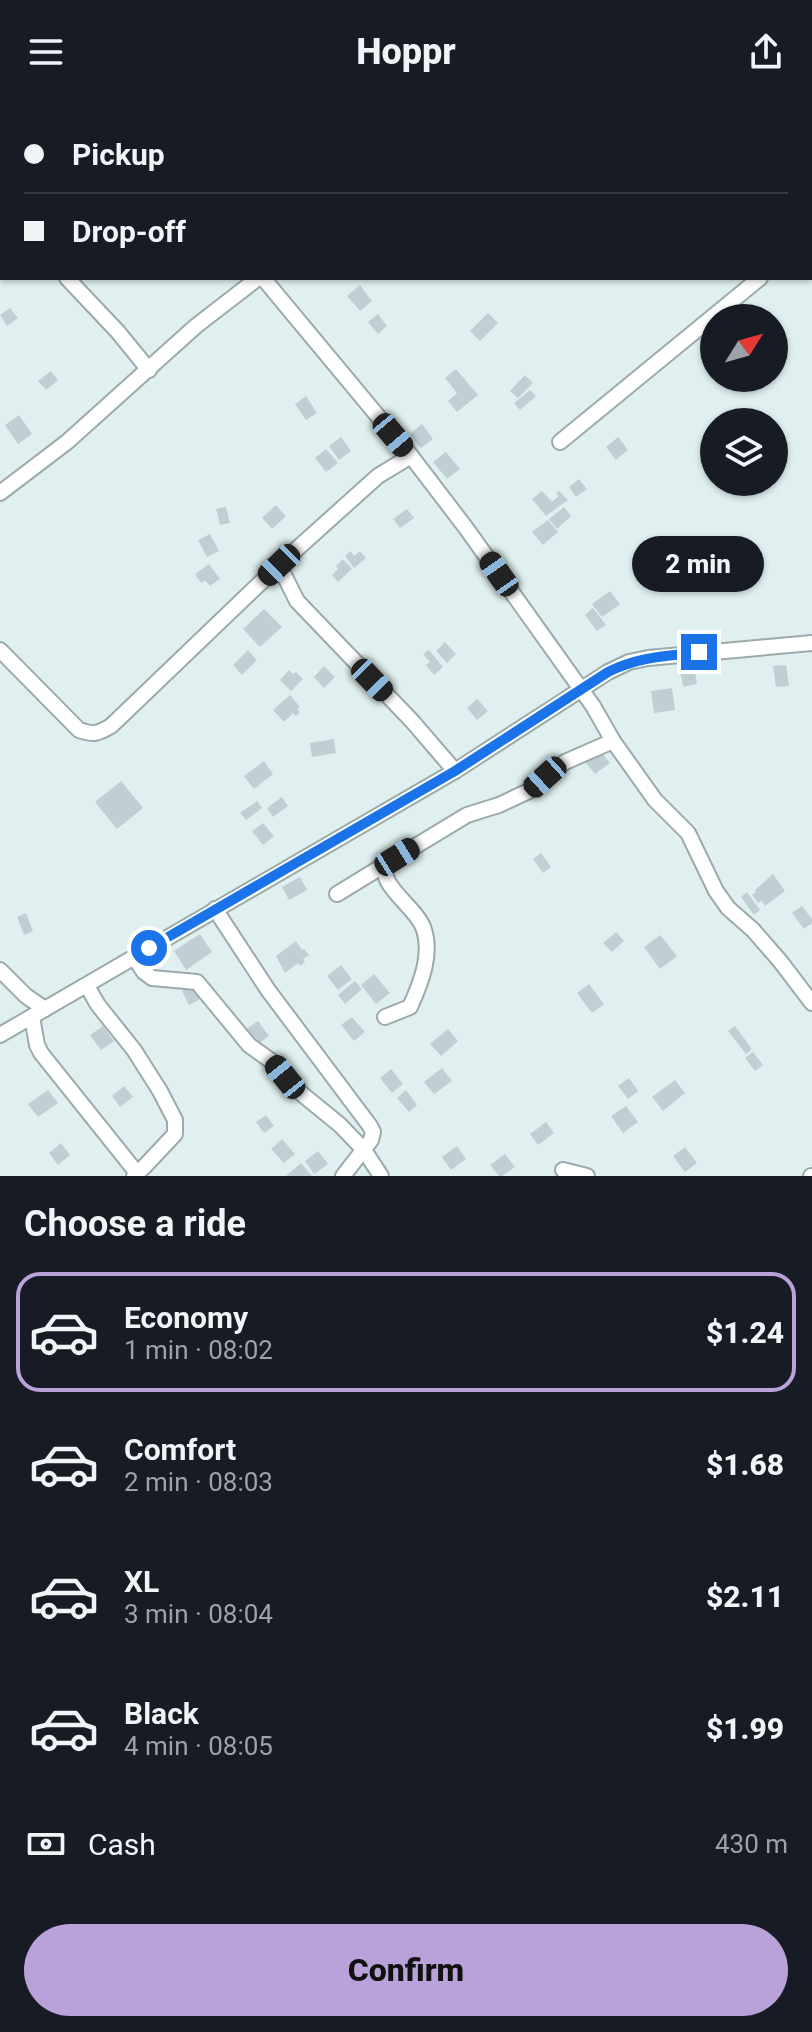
<!DOCTYPE html>
<html lang="en">
<head>
<meta charset="utf-8">
<style>
	:root { --surface:#171b24; --page:#20242c; --text:#f1f3f6; --muted:#9ea1a6; --line:#363941; --accent:#b8a2d9 }
	body { margin:0; font-family:Roboto,sans-serif; background:var(--page); color:var(--text); height:100vh; display:flex; flex-direction:column; font-size:30px; white-space:nowrap }
	* { box-sizing:border-box; margin:0 }
	p { font-size:26px; color:var(--muted) }
	.icon { flex:none; width:44px; height:44px; fill:none; stroke:currentColor; stroke-width:2; stroke-linecap:round; stroke-linejoin:round }
	.map { position:relative; height:1072px; overflow:hidden }
	.side { display:flex; flex-direction:column; background:var(--surface); flex:1 }
	.side>* { flex:none }
	.guide { position:absolute; left:0px; top:0px; width:812px; height:176px; box-shadow:0 2px 6px #0004; display:grid; align-content:center; height:176px; padding:0 24px; background:var(--surface) }
	.needle { width:52px; rotate:53deg }
	.tools { position:absolute; left:700px; top:200px; display:grid; gap:16px }
	.tools a { display:grid; place-items:center; width:88px; height:88px; border-radius:50%; background:var(--surface); box-shadow:0 2px 6px #0004; font-size:40px }
	.end { position:absolute; width:36px; height:36px; margin:-18px; border:10px solid #1a73e8; background:#fff; box-shadow:0 0 0 4px #fff }
	.from { border-radius:50% }
	.bubble { position:absolute; height:56px; border-radius:28px; background:var(--surface); box-shadow:0 2px 6px #0004; font-size:26px; font-weight:800; line-height:56px; text-align:center }
	.car { position:absolute; width:24px; height:48px; margin:-24px -12px; border-radius:10px; box-shadow:0 0 6px 2px #0007; background:linear-gradient(#222 24%,#8ab4d8 0 40%,#222 0 76%,#8ab4d8 0 86%,#222 0) }
	.guide b { display:flex; align-items:center; gap:28px; height:76px; font-size:30px }
	.guide b+b { border-top:2px solid var(--line) }
	.guide i { width:20px; height:20px; background:var(--text) }
	ul { padding:0; list-style:none }
	li { display:flex; align-items:center; gap:24px; height:120px; margin:0 16px 12px; padding:0 8px; border:4px solid transparent; border-radius:24px }
	li div { flex:1 }
	li b { display:block; font-size:30px }
	li em { font-style:normal; font-weight:800 }
	li.active { border-color:var(--accent) }
	li>.icon { width:72px; height:72px; stroke-width:1.5 }
	h2 { padding:0 24px; font-size:36px; line-height:96px }
	.pay { display:flex; align-items:center; gap:20px; height:88px; padding:0 24px; font-size:30px }
	.pay p { margin-inline-start:auto }
	.cta { display:flex; gap:16px; margin-top:auto; padding:16px 24px }
	.cta a { flex:1; height:92px; border-radius:48px; background:var(--accent); color:#111; font-size:32px; font-weight:800; line-height:92px; text-align:center }
	header { display:flex; justify-content:space-between; align-items:center; height:104px; padding:0 24px; background:var(--surface); font-size:36px; font-weight:800 }
	.map>svg:first-child { display:block }
	.building { fill:#c1cfd4 }
	.lines { fill:none; stroke-linecap:round; stroke-linejoin:round }
	.minor-casing { stroke:#9baaab; stroke-width:18 }
	.minor { stroke:#fff; stroke-width:14 }
	.route { stroke:#1a73e8; stroke-width:10 }
</style>
</head>
<body>
<header><svg class="icon" aria-label="menu" viewBox="0 0 24 24"><path d="M4 6h16M4 12h16M4 18h16"/></svg>Hoppr<svg class="icon" aria-label="share" viewBox="0 0 24 24"><path d="M12 15V3M7 8l5-5 5 5M5 13v7h14v-7"/></svg></header>
<div class="map">
<svg width="812" height="1072" viewBox="0 0 812 1072">
	<rect width="100%" height="100%" fill="#e0f0f0"/>
	<!-- building -->
	<g class="building">
		<path d="M360,181L372,197L360,207L347,192Z"/>
		<path d="M10,204L18,214L7,222L0,211Z"/>
		<path d="M488,209L498,219L480,237L470,227Z"/>
		<path d="M378,210L387,222L378,230L368,218Z"/>
		<path d="M456,265L478,291L457,308L448,297L457,289L445,274Z"/>
		<path d="M51,267L58,276L46,286L38,277Z"/>
		<path d="M525,271L533,279L518,294L510,287Z"/>
		<path d="M530,286L536,292L520,306L514,299Z"/>
		<path d="M306,292L317,309L306,316L295,300Z"/>
		<path d="M19,311L32,330L18,340L5,321Z"/>
		<path d="M422,320L433,335L421,344L410,330Z"/>
		<path d="M341,333L351,347L339,356L329,342Z"/>
		<path d="M618,333L628,346L616,356L606,343Z"/>
		<path d="M326,345L338,359L326,368L315,354Z"/>
		<path d="M446,348L460,365L447,375L433,358Z"/>
		<path d="M579,375L587,385L576,393L569,383Z"/>
		<path d="M542,387L552,398L559,392L556,389L559,387L568,396L546,412L532,395Z"/>
		<path d="M276,401L286,412L272,425L262,414Z"/>
		<path d="M226,403L230,419L220,421L216,405Z"/>
		<path d="M564,403L571,412L557,425L549,415Z"/>
		<path d="M407,405L414,414L400,424L393,415Z"/>
		<path d="M548,416L558,428L543,441L532,428Z"/>
		<path d="M210,430L219,447L207,453L198,436Z"/>
		<path d="M351,447L354,452L360,447L366,454L354,464L345,452Z"/>
		<path d="M343,455L352,465L338,478L332,471L338,465L336,462Z"/>
		<path d="M209,460L220,475L210,482L205,476L201,479L195,470Z"/>
		<path d="M610,487L620,500L602,513L592,500Z"/>
		<path d="M593,504L606,521L597,527L585,511Z"/>
		<path d="M264,505L282,523L260,543L243,525Z"/>
		<path d="M445,538L456,550L447,559L436,547Z"/>
		<path d="M248,546L257,556L242,571L233,561Z"/>
		<path d="M429,546L443,563L434,571L426,561L430,558L423,550Z"/>
		<path d="M786,561L789,582L776,583L773,562Z"/>
		<path d="M324,562L335,573L324,584L314,573Z"/>
		<path d="M694,562L697,580L683,583L680,565Z"/>
		<path d="M289,566L293,570L296,568L303,575L291,587L280,576Z"/>
		<path d="M672,584L675,606L654,609L651,587Z"/>
		<path d="M290,591L300,603L297,606L300,608L296,612L293,609L284,618L273,606Z"/>
		<path d="M477,595L488,607L477,616L467,604Z"/>
		<path d="M334,635L336,649L312,653L310,639Z"/>
		<path d="M600,647L610,659L595,670L585,658Z"/>
		<path d="M264,657L273,670L254,685L244,672Z"/>
		<path d="M121,677L143,704L117,725L95,698Z"/>
		<path d="M282,693L288,702L273,713L267,704Z"/>
		<path d="M257,697L262,704L246,716L240,709Z"/>
		<path d="M263,719L274,732L263,741L252,727Z"/>
		<path d="M541,749L551,763L543,769L533,755Z"/>
		<path d="M773,770L785,787L765,802L762,797L758,799L752,791L756,788L755,786Z"/>
		<path d="M300,773L307,786L289,796L282,783Z"/>
		<path d="M747,788L760,806L754,811L741,793Z"/>
		<path d="M802,802L812,815V819L804,825L792,809Z"/>
		<path d="M26,809L33,827L24,831L17,813Z"/>
		<path d="M616,828L624,837L612,848L603,839Z"/>
		<path d="M200,830L212,848L186,866L174,847Z"/>
		<path d="M660,831L677,852L660,865L644,843Z"/>
		<path d="M296,837L302,846L304,845L309,851L303,855L305,858L300,862L298,859L285,869L276,852Z"/>
		<path d="M341,861L352,875L338,886L327,872Z"/>
		<path d="M374,870L390,889L376,900L361,881Z"/>
		<path d="M355,877L362,885L345,900L338,891Z"/>
		<path d="M195,880L202,894L189,901L182,887Z"/>
		<path d="M589,880L604,900L592,909L577,889Z"/>
		<path d="M352,913L365,928L354,937L341,921Z"/>
		<path d="M258,917L269,932L254,943L242,928Z"/>
		<path d="M103,922L114,937L101,946L90,931Z"/>
		<path d="M735,922L752,945L746,950L728,927Z"/>
		<path d="M448,925L458,937L441,952L430,940Z"/>
		<path d="M753,948L763,961L755,967L745,954Z"/>
		<path d="M442,964L452,977L434,990L424,978Z"/>
		<path d="M391,965L403,980L392,989L380,974Z"/>
		<path d="M629,974L638,987L628,995L618,982Z"/>
		<path d="M675,976L685,989L663,1007L652,993Z"/>
		<path d="M124,982L133,993L120,1003L112,992Z"/>
		<path d="M48,986L58,999L38,1013L28,1000Z"/>
		<path d="M406,986L417,1001L409,1008L397,994Z"/>
		<path d="M626,1002L638,1018L623,1029L611,1012Z"/>
		<path d="M266,1011L274,1022L264,1029L256,1018Z"/>
		<path d="M546,1018L554,1029L538,1041L530,1030Z"/>
		<path d="M282,1035L295,1050L284,1059L271,1045Z"/>
		<path d="M61,1039L70,1051L58,1061L49,1049Z"/>
		<path d="M457,1042L466,1055L451,1066L442,1053Z"/>
		<path d="M685,1043L697,1059L685,1068L673,1052Z"/>
		<path d="M318,1047L328,1060L314,1070L305,1057Z"/>
		<path d="M505,1050L515,1063L502,1072H499L490,1061Z"/>
		<path d="M301,1059L312,1072H286Z"/>
	</g>
	<g class="lines">
		<!-- minor casing -->
		<g class="minor-casing">
			<g id="minor">
				<path d="M67,0L69,2"/>
				<path d="M254,0L255,2"/>
				<path d="M459,0L461,2"/>
				<path d="M702,0L704,2"/>
				<path d="M85,2L88,0"/>
				<path d="M239,2L241,0"/>
				<path d="M490,2L492,0"/>
				<path d="M0,104L2,106"/>
				<path d="M810,125L812,127"/>
				<path d="M67,174L118,228L149,266"/>
				<path d="M263,174L411,352L466,424L593,602L613,637L655,696L688,729L716,787L728,804L753,826L780,857L812,899"/>
				<path d="M560,338L760,174"/>
				<path d="M0,389L67,338L196,222L258,174"/>
				<path d="M279,461L297,497L412,617L455,667"/>
				<path d="M0,546L79,626C94,631 97,630 111,622L279,461L378,372L411,352"/>
				<path d="M337,790L386,760"/>
				<path d="M215,805L268,886L370,1022L373,1028L371,1036L343,1072"/>
				<path d="M134,853L144,868L152,874L197,878L249,941L274,959L302,990L340,1021L364,1046L381,1072"/>
				<path d="M0,866L26,892L45,905"/>
				<path d="M87,882L98,901L134,946L160,987L175,1016V1030L144,1063L134,1072"/>
				<path d="M32,913L37,941L41,949L137,1069"/>
				<path d="M385,913L410,903C421,879 433,849 423,823C415,802 378,782 386,760L467,711L499,701L529,687L565,658L613,637"/>
				<path d="M0,931L455,667L608,568L629,558L648,554L812,539"/>
				<path d="M563,1066L587,1072"/>
				<path d="M811,1072H812"/>
			</g>
		</g>
		<!-- minor -->
		<use href="#minor" class="minor"/>
	</g>
	<g class="lines">
		<!-- route -->
		<path class="route" d="M149,844L455,667L608,568C638,553 666,552 699,548"/>
	</g>
</svg>
<div class="tools">
<a><svg class="needle" viewBox="-14 -14 28 28"><path d="M0-13l5 13h-10z" fill="#e53935"/><path d="M0 13l5-13h-10z" fill="#9ea1a6"/></svg></a>
<a><svg class="icon" aria-label="layers" viewBox="0 0 24 24"><path d="M12 4l9 5-9 5-9-5zM3 14l9 5 9-5"/></svg></a>
</div>
<i class="end from" style="left:149px;top:844px"></i>
<i class="end" style="left:699px;top:548px"></i>
<div class="bubble" style="left:632px;top:432px;width:132px">2 min</div>
<i class="car" style="left:393px;top:331px;rotate:140deg"></i>
<i class="car" style="left:279px;top:461px;rotate:226deg"></i>
<i class="car" style="left:499px;top:470px;rotate:325deg"></i>
<i class="car" style="left:372px;top:576px;rotate:136deg"></i>
<i class="car" style="left:545px;top:673px;rotate:228deg"></i>
<i class="car" style="left:397px;top:753px;rotate:58deg"></i>
<i class="car" style="left:285px;top:973px;rotate:321deg"></i>
<div class="guide">
<b><i class="from"></i>Pickup</b>
<b><i></i>Drop-off</b>
</div>
</div>
<section class="side">
<h2>Choose a ride</h2>
<ul>
<li class="active"><svg class="icon" aria-label="car" viewBox="0 0 24 24"><path d="M5 17H2v-5l4-1 3-4h7l3 4 3 1v5h-3M9 17h6M6 11h13"/><circle cx="7" cy="17" r="2"/><circle cx="17" cy="17" r="2"/></svg><div><b>Economy</b><p>1 min · 08:02</p></div><em>$1.24</em></li>
<li><svg class="icon" aria-label="car" viewBox="0 0 24 24"><path d="M5 17H2v-5l4-1 3-4h7l3 4 3 1v5h-3M9 17h6M6 11h13"/><circle cx="7" cy="17" r="2"/><circle cx="17" cy="17" r="2"/></svg><div><b>Comfort</b><p>2 min · 08:03</p></div><em>$1.68</em></li>
<li><svg class="icon" aria-label="car" viewBox="0 0 24 24"><path d="M5 17H2v-5l4-1 3-4h7l3 4 3 1v5h-3M9 17h6M6 11h13"/><circle cx="7" cy="17" r="2"/><circle cx="17" cy="17" r="2"/></svg><div><b>XL</b><p>3 min · 08:04</p></div><em>$2.11</em></li>
<li><svg class="icon" aria-label="car" viewBox="0 0 24 24"><path d="M5 17H2v-5l4-1 3-4h7l3 4 3 1v5h-3M9 17h6M6 11h13"/><circle cx="7" cy="17" r="2"/><circle cx="17" cy="17" r="2"/></svg><div><b>Black</b><p>4 min · 08:05</p></div><em>$1.99</em></li>
</ul>
<div class="pay"><svg class="icon" aria-label="cash" viewBox="0 0 24 24"><path d="M3 7h18v10H3z"/><circle cx="12" cy="12" r="2"/></svg>Cash<p>430 m</p></div>
<div class="cta"><a>Confirm</a></div>
</section>
</body>
</html>
